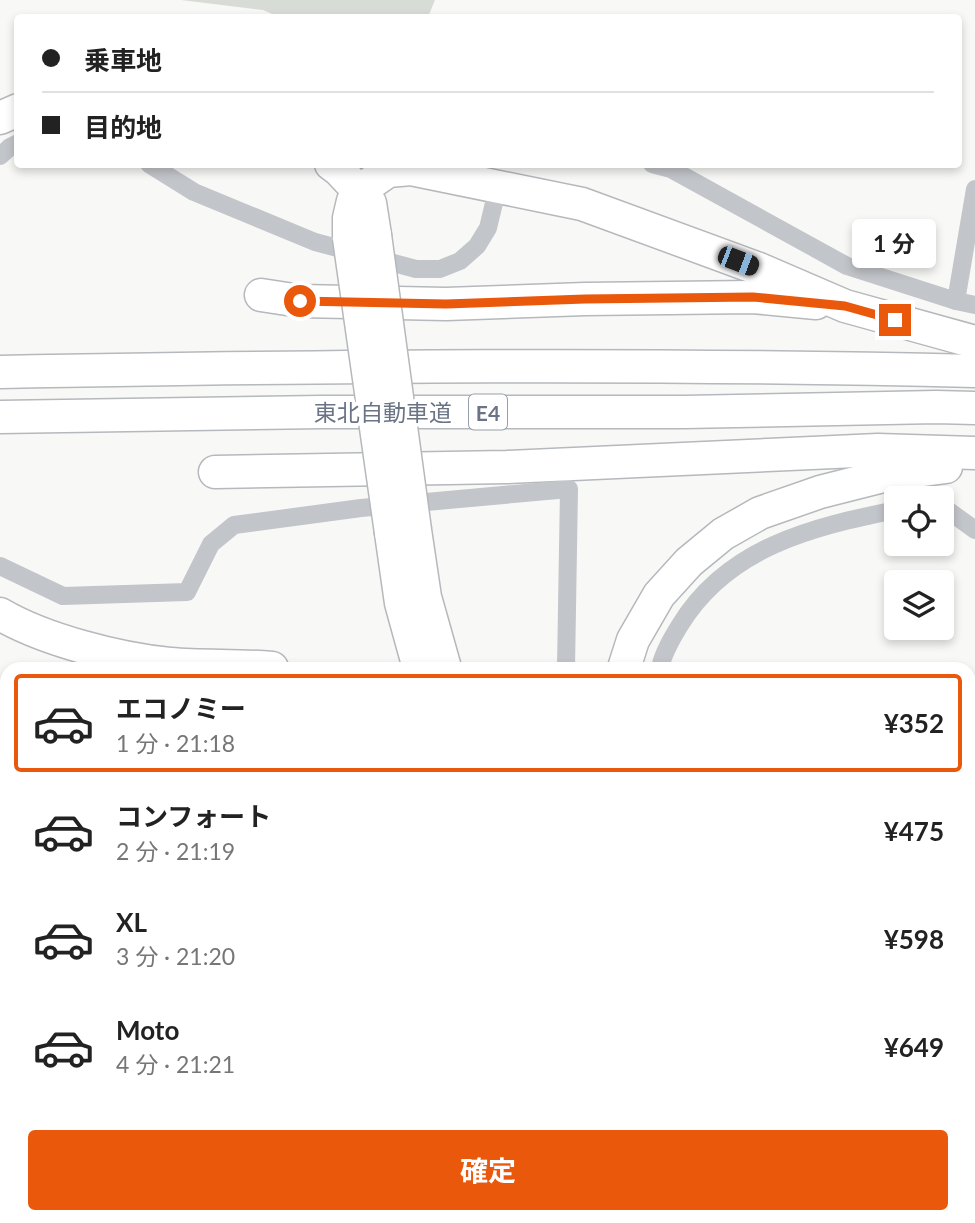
<!DOCTYPE html>
<html lang="ja">
<head>
<meta charset="utf-8">
<style>
	:root { --surface:#fff; --page:#f2f2f2; --text:#222; --muted:#767676; --line:#e0e0e0; --accent:#ea580c }
	body { margin:0; font-family:Lato,"Noto Sans JP",sans-serif; background:var(--page); color:var(--text); height:100vh; display:flex; flex-direction:column; font-size:26px; white-space:nowrap }
	* { box-sizing:border-box; margin:0 }
	p { font-size:23px; color:var(--muted) }
	.icon { flex:none; width:38px; height:38px; fill:none; stroke:currentColor; stroke-width:2; stroke-linecap:round; stroke-linejoin:round }
	.map { position:relative; flex:1; overflow:hidden }
	.sheet { position:absolute; left:0px; top:662px; width:976px; height:562px; display:flex; flex-direction:column; background:var(--surface); border-radius:21px 21px 0 0; box-shadow:0 4px 10px #0003 }
	.sheet>* { flex:none }
	.guide { position:absolute; left:14px; top:14px; width:948px; height:154px; border-radius:7px; box-shadow:0 4px 10px #0003; display:grid; align-content:center; height:154px; padding:0 28px; background:var(--surface) }
	.fabs { position:absolute; left:884px; top:486px; display:grid; gap:14px }
	.fabs a { display:grid; place-items:center; width:70px; height:70px; border-radius:7px; background:var(--surface); box-shadow:0 4px 10px #0003; font-size:35px }
	.end { position:absolute; width:32px; height:32px; margin:-16px; border:9px solid #ea580c; background:#fff; box-shadow:0 0 0 4px #fff }
	.from { border-radius:50% }
	.bubble { position:absolute; height:49px; border-radius:7px; background:var(--surface); box-shadow:0 4px 10px #0003; font-size:23px; font-weight:700; line-height:49px; text-align:center }
	.car { position:absolute; width:21px; height:42px; margin:-21px -10px; border-radius:9px; box-shadow:0 0 5px 2px #0007; background:linear-gradient(#222 24%,#8ab4d8 0 40%,#222 0 76%,#8ab4d8 0 86%,#222 0) }
	.guide b { display:flex; align-items:center; gap:24px; height:66px; font-size:26px }
	.guide b+b { border-top:2px solid var(--line) }
	.guide i { width:18px; height:18px; background:var(--text) }
	ul { padding:12px 0 0; list-style:none }
	li { display:flex; align-items:center; gap:21px; height:98px; margin:0 14px 10px; padding:0 14px; border:4px solid transparent; border-radius:7px }
	li div { flex:1 }
	li b { display:block; font-size:26px }
	li em { font-style:normal; font-weight:700 }
	li.active { border-color:var(--accent) }
	li>.icon { width:63px; height:63px; stroke-width:1.5 }
	.cta { display:flex; gap:14px; margin-top:auto; padding:14px 28px }
	.cta a { flex:1; height:80px; border-radius:7px; background:var(--accent); color:#fff; font-size:28px; font-weight:700; line-height:80px; text-align:center }
	.map>svg:first-child { display:block }
	.green { fill:#d7ddd6 }
	.lines { fill:none; stroke-linecap:round; stroke-linejoin:round }
	.highway-casing { stroke:#b5b8bc; stroke-width:35 }
	.street { stroke:#c2c5c9; stroke-width:18 }
	.highway { stroke:#fff; stroke-width:32 }
	.highway-bridge-casing { stroke:#b5b8bc; stroke-width:35; stroke-linecap:butt }
	.highway-bridge { stroke:#fff; stroke-width:32 }
	.route { stroke:#ea580c; stroke-width:9 }
	.labels { text-anchor:middle; dominant-baseline:central; stroke-width:7; stroke-linejoin:round; paint-order:stroke }
	.shield { fill:#fff; stroke:#979eaa; stroke-width:2 }
	.shield-label { font-size:21px; font-weight:bold; fill:#6a7485 }
	.street-label { font-size:23px; fill:#6a7485; stroke:#fff }
</style>
</head>
<body>
<div class="map">
<svg width="975" height="1223" viewBox="0 0 975 1223">
	<rect width="100%" height="100%" fill="#f8f8f6"/>
	<!-- green -->
	<g class="green">
		<path d="M181,0H435L428,17L281,18L263,10Z"/>
		<path d="M0,707L7,710V1125L0,1105Z"/>
		<path d="M42,1216H294V1223H124L120,1221Z"/>
	</g>
	<g class="lines">
		<!-- highway casing -->
		<g class="highway-casing">
			<g id="highway">
				<path d="M0,118L18,110"/>
				<path d="M331,164L339,170L370,203L375,235"/>
				<path d="M349,238V218L353,201L359,191L388,171L411,169L582,204L759,269L845,306L975,342"/>
				<path d="M261,295L300,301L446,304L585,299L753,297L816,303"/>
				<path d="M0,372C325,366 650,363 975,371"/>
				<path d="M0,417L322,412H684L936,407L975,408"/>
				<path d="M215,472L507,467L878,450L975,453"/>
				<path d="M415,530L425,597L445,668"/>
				<path d="M391,533L401,603L419,668"/>
				<path d="M0,614C44,640 119,659 170,664C204,667 238,665 272,668"/>
				<path d="M624,668L633,640L659,595L689,562L723,534L760,513L820,492L887,475L946,467"/>
				<path d="M483,1223L484,1216"/>
				<path d="M537,1223L538,1216"/>
			</g>
		</g>
		<!-- street -->
		<g class="street">
			<path d="M0,156L10,147L18,143"/>
			<path d="M149,164L194,192L315,242L416,269H440L460,261L477,246L488,228L494,203"/>
			<path d="M652,164L671,169L847,266L956,301L975,305"/>
			<path d="M956,301L975,189"/>
			<path d="M942,506L975,530"/>
			<path d="M0,566L63,596L187,592L211,544L234,525L361,508L569,489L566,668"/>
			<path d="M660,668C663,653 672,638 680,625C728,547 812,527 896,510"/>
			<path d="M695,1216L712,1223"/>
			<path d="M443,1223L444,1216"/>
		</g>
		<!-- highway -->
		<use href="#highway" class="highway"/>
		<!-- highway-bridge casing -->
		<g class="highway-bridge-casing">
			<g id="highway-bridge">
				<path d="M375,235L415,530"/>
				<path d="M349,238L391,533"/>
			</g>
		</g>
		<!-- highway-bridge -->
		<use href="#highway-bridge" class="highway-bridge"/>
	</g>
	<g class="lines">
		<!-- route -->
		<path class="route" d="M300,301L446,304L585,299L753,297L845,306L895,320"/>
	</g>
	<g class="labels">
		<!-- shield labels -->
		<rect class="shield" x="469" y="394.5" width="38" height="35" rx="5"/>
		<g class="shield-label">
			<text x="488" y="412">E4</text>
		</g>
		<!-- street labels -->
		<g class="street-label">
			<text x="383" y="412">東北自動車道</text>
		</g>
	</g>
</svg>
<div class="fabs">
<a><svg class="icon" aria-label="locate" viewBox="0 0 24 24"><circle cx="12" cy="12" r="6"/><path d="M12 2v4M12 18v4M2 12h4M18 12h4"/></svg></a>
<a><svg class="icon" aria-label="layers" viewBox="0 0 24 24"><path d="M12 4l9 5-9 5-9-5zM3 14l9 5 9-5"/></svg></a>
</div>
<i class="end from" style="left:300px;top:301px"></i>
<i class="end" style="left:895px;top:320px"></i>
<div class="bubble" style="left:852px;top:219px;width:84px">1 分</div>
<i class="car" style="left:738px;top:261px;rotate:111deg"></i>
<div class="guide">
<b><i class="from"></i>乗車地</b>
<b><i></i>目的地</b>
</div>
<section class="sheet">
<ul>
<li class="active"><svg class="icon" aria-label="car" viewBox="0 0 24 24"><path d="M5 17H2v-5l4-1 3-4h7l3 4 3 1v5h-3M9 17h6M6 11h13"/><circle cx="7" cy="17" r="2"/><circle cx="17" cy="17" r="2"/></svg><div><b>エコノミー</b><p>1 分 · 21:18</p></div><em>¥352</em></li>
<li><svg class="icon" aria-label="car" viewBox="0 0 24 24"><path d="M5 17H2v-5l4-1 3-4h7l3 4 3 1v5h-3M9 17h6M6 11h13"/><circle cx="7" cy="17" r="2"/><circle cx="17" cy="17" r="2"/></svg><div><b>コンフォート</b><p>2 分 · 21:19</p></div><em>¥475</em></li>
<li><svg class="icon" aria-label="car" viewBox="0 0 24 24"><path d="M5 17H2v-5l4-1 3-4h7l3 4 3 1v5h-3M9 17h6M6 11h13"/><circle cx="7" cy="17" r="2"/><circle cx="17" cy="17" r="2"/></svg><div><b>XL</b><p>3 分 · 21:20</p></div><em>¥598</em></li>
<li><svg class="icon" aria-label="car" viewBox="0 0 24 24"><path d="M5 17H2v-5l4-1 3-4h7l3 4 3 1v5h-3M9 17h6M6 11h13"/><circle cx="7" cy="17" r="2"/><circle cx="17" cy="17" r="2"/></svg><div><b>Moto</b><p>4 分 · 21:21</p></div><em>¥649</em></li>
</ul>
<div class="cta"><a>確定</a></div>
</section>
</div>
</body>
</html>
